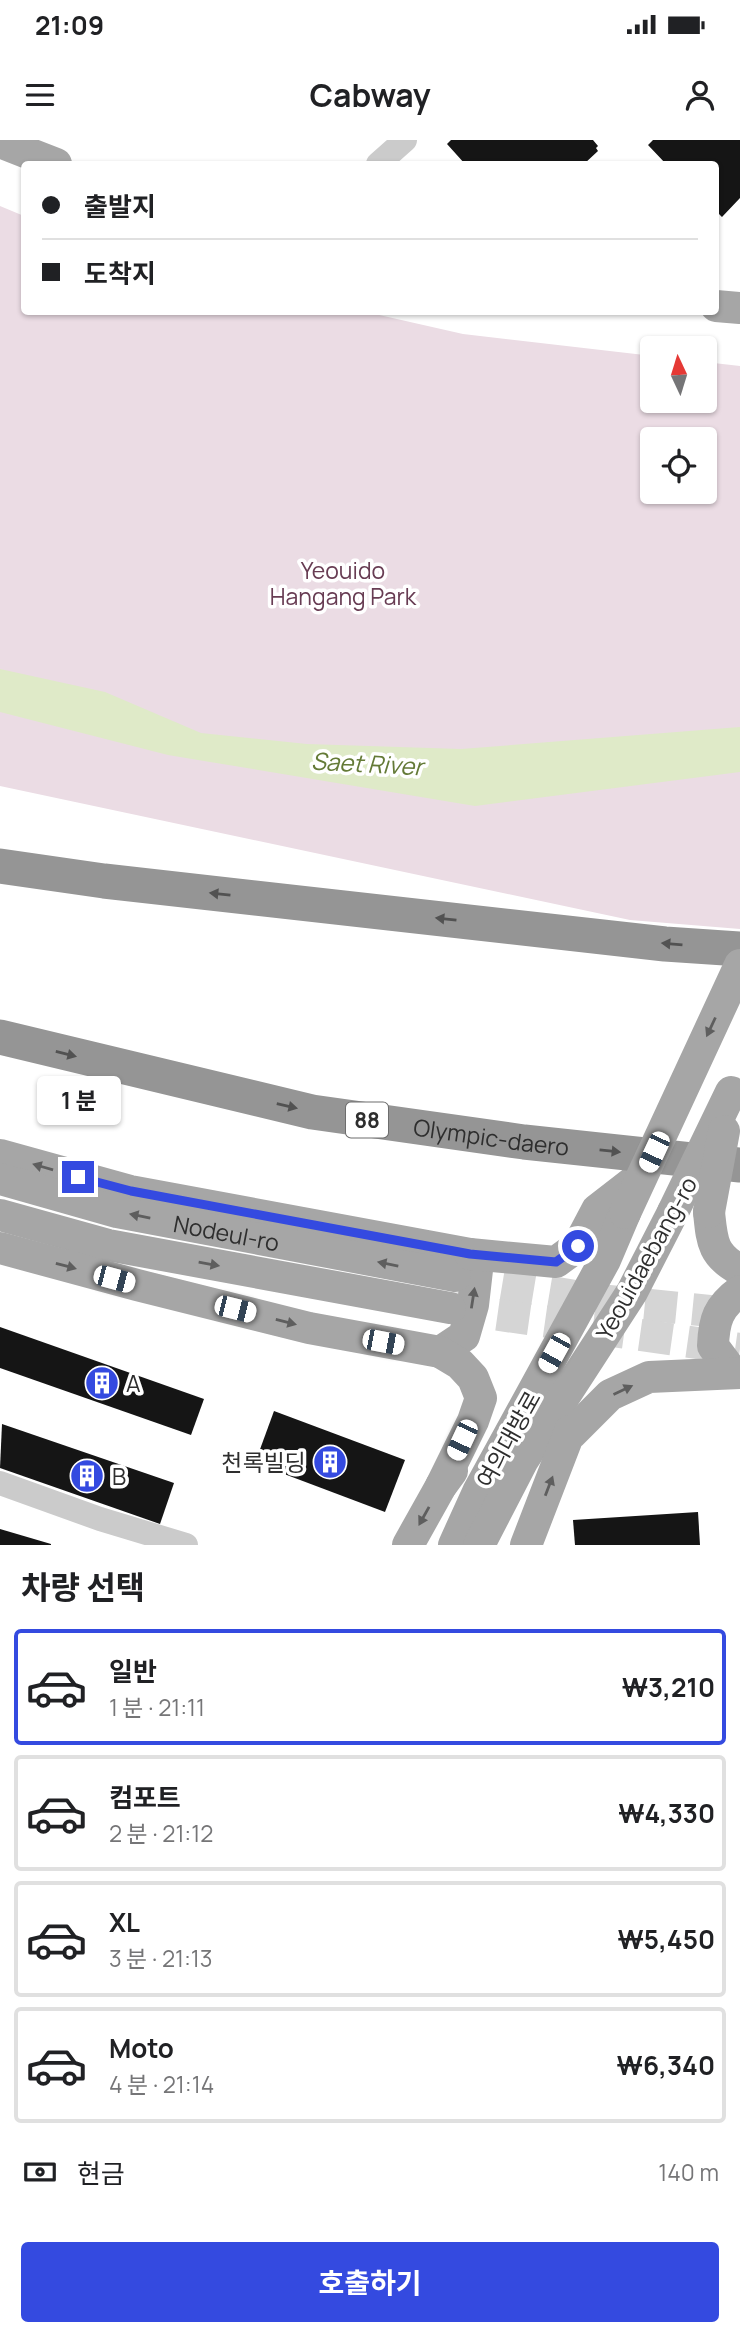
<!DOCTYPE html>
<html lang="ko">
<head>
<meta charset="utf-8">
<style>
	:root { --surface:#fff; --page:#f6f6f6; --text:#202124; --muted:#757577; --line:#e0e0e0; --accent:#344ae0 }
	body { margin:0; font-family:Manrope,"Noto Sans KR",sans-serif; background:var(--page); color:var(--text); height:100vh; display:flex; flex-direction:column; font-size:26px; white-space:nowrap }
	* { box-sizing:border-box; margin:0 }
	p { font-size:23px; color:var(--muted) }
	.icon { flex:none; width:38px; height:38px; fill:none; stroke:currentColor; stroke-width:2; stroke-linecap:round; stroke-linejoin:round }
	.map { position:relative; height:1405px; overflow:hidden }
	.details { display:flex; flex-direction:column; background:var(--surface); flex:1 }
	.details>* { flex:none }
	.top-card { position:absolute; left:21px; top:21px; width:698px; height:154px; border-radius:7px; box-shadow:0 2px 5px #0004; display:grid; align-content:center; height:154px; padding:0 21px; background:var(--surface) }
	.needle { width:46px; rotate:356deg }
	.controls { position:absolute; left:640px; top:196px; display:grid; gap:14px }
	.controls a { display:grid; place-items:center; width:77px; height:77px; border-radius:7px; background:var(--surface); box-shadow:0 2px 5px #0004; font-size:35px }
	.end { position:absolute; width:32px; height:32px; margin:-16px; border:9px solid #344ae0; background:#fff; box-shadow:0 0 0 4px #fff }
	.from { border-radius:50% }
	.bubble { position:absolute; height:49px; border-radius:7px; background:var(--surface); box-shadow:0 2px 5px #0004; font-size:23px; font-weight:700; line-height:49px; text-align:center }
	.car { position:absolute; width:21px; height:42px; margin:-21px -10px; border-radius:9px; box-shadow:0 0 5px 2px #0007; background:linear-gradient(#fff 24%,#345 0 40%,#fff 0 76%,#345 0 86%,#fff 0) }
	.top-card b { display:flex; align-items:center; gap:24px; height:66px; font-size:26px }
	.top-card b+b { border-top:2px solid var(--line) }
	.top-card i { width:18px; height:18px; background:var(--text) }
	ul { padding:0; list-style:none }
	li { display:flex; align-items:center; gap:21px; height:116px; margin:0 14px 10px; padding:0 7px; border:4px solid var(--line); border-radius:7px }
	li div { flex:1 }
	li b { display:block; font-size:26px }
	li em { font-style:normal; font-weight:700 }
	li.selected { border-color:var(--accent) }
	li>.icon { width:63px; height:63px; stroke-width:1.5 }
	h2 { padding:0 21px; font-size:32px; line-height:84px }
	.pay { display:flex; align-items:center; gap:18px; height:77px; padding:0 21px; font-size:26px }
	.pay p { margin-inline-start:auto }
	.button { display:flex; gap:14px; margin-top:auto; padding:14px 21px }
	.button a { flex:1; height:80px; border-radius:7px; background:var(--accent); color:#fff; font-size:28px; font-weight:700; line-height:80px; text-align:center }
	.status { display:flex; justify-content:space-between; align-items:center; height:49px; padding:0 35px; background:var(--surface); direction:ltr }
	.status svg { height:19px; fill:currentColor }
	header { display:flex; justify-content:space-between; align-items:center; height:91px; padding:0 21px; background:var(--surface); font-size:32px; font-weight:700 }
	.map>svg:first-child { display:block }
	.green { fill:#ebdce4; fill-rule:evenodd }
	.water { fill:#dfeac8 }
	.building { fill:#151515 }
	.lines { fill:none; stroke-linecap:round; stroke-linejoin:round }
	.major-tunnel { stroke:#d5d5d5; stroke-width:32; stroke-dasharray:32 16; stroke-linecap:butt }
	.minor { stroke:#cbcbcb; stroke-width:24 }
	.major { stroke:#a6a6a6; stroke-width:32 }
	.highway { stroke:#959595; stroke-width:35 }
	.major-bridge { stroke:#a6a6a6; stroke-width:32 }
	.oneway { fill:#525252 }
	.oneway2 { fill:#5e5e5e }
	.route { stroke:#344ae0; stroke-width:9 }
	.labels { text-anchor:middle; dominant-baseline:central; stroke-width:7; stroke-linejoin:round; paint-order:stroke }
	.shield { fill:#fff; stroke:#6d6d6d; stroke-width:2 }
	.shield-label { font-size:21px; font-weight:bold; fill:#2e2e2e }
	.park-label { font-size:23px; fill:#683c53; stroke:#fff }
	.street-label { font-size:23px; fill:#2e2e2e; stroke:#fff }
	.poi-label { font-size:23px; fill:#2e2e2e; stroke:#fff; text-anchor:start }
	.water-label { font-size:24px; font-style:italic; fill:#647a37; stroke:#fff }
</style>
</head>
<body>
<div class="status"><b>21:09</b><svg viewBox="0 0 49 12"><path d="M0 12V9h3v3zM5 12V6h3v6zM10 12V3h3v9zM15 12V0h3v12zM26 1h20v11H26zM47 4h2v5h-2z"/></svg></div>
<header><svg class="icon" aria-label="menu" viewBox="0 0 24 24"><path d="M4 6h16M4 12h16M4 18h16"/></svg>Cabway<svg class="icon" aria-label="person" viewBox="0 0 24 24"><circle cx="12" cy="8" r="4"/><path d="M4 21q1-7 8-7t8 7"/></svg></header>
<div class="map">
<svg width="740" height="1405" viewBox="0 0 740 1405">
	<rect width="100%" height="100%" fill="#fff"/>
	<!-- green -->
	<path class="green" d="M0,66L24,76V172H366L463,194L653,216V261H705V222L740,226V789L630,780L0,646ZM653,299H705V352H653Z"/>
	<!-- water -->
	<path class="water" d="M0,529L105,552L201,593L307,604L461,609L740,587V632L475,666L168,615L0,572Z"/>
	<!-- building -->
	<g class="building">
		<path d="M451,0H593L598,6L596,8L598,11L584,24H465L447,4Z"/>
		<path d="M653,0H740V58L722,77L719,74L716,75V24H666L648,5Z"/>
		<path d="M0,1187L204,1259L191,1295L0,1228Z"/>
		<path d="M274,1271L405,1320L385,1372L255,1323Z"/>
		<path d="M2,1284L174,1343L160,1384L0,1328Z"/>
		<path d="M698,1372L700,1405H575L573,1380Z"/>
		<path d="M0,1389L51,1404V1405H0Z"/>
	</g>
	<g class="lines">
		<!-- major-tunnel -->
		<g class="major-tunnel">
			<path d="M455,1136L599,1160L740,1174"/>
			<path d="M450,1168L740,1209"/>
		</g>
		<!-- minor -->
		<g class="minor">
			<path d="M378,24L405,0"/>
			<path d="M0,1343L100,1379L186,1405"/>
		</g>
		<!-- major -->
		<g class="major">
			<path d="M0,2L56,24"/>
			<path d="M716,166L740,168"/>
			<path d="M0,1015L130,1051L470,1114L477,1130L473,1165L464,1196L440,1212"/>
			<path id="s1" d="M0,1039L117,1072L455,1136"/>
			<path d="M709,1072C712,1101 712,1115 740,1130"/>
			<path d="M0,1075L108,1105L450,1168"/>
			<path d="M0,1108L137,1145L309,1188L440,1212L460,1224L473,1238L481,1258L473,1281L441,1346"/>
			<path d="M470,1114L556,1122L578,1106L597,1070L637,1039"/>
			<path d="M733,1233L713,1206C714,1180 718,1167 740,1151"/>
			<path d="M408,1405L441,1346L452,1331"/>
			<path d="M454,1405L478,1352L605,1120L625,1073"/>
			<path d="M479,1405L523,1320L632,1152L673,1072"/>
			<path d="M526,1405L570,1291L571,1294L610,1255L649,1237L740,1233"/>
		</g>
		<!-- highway -->
		<g class="highway">
			<path d="M0,726L104,741L665,804L740,809"/>
			<path id="s2" d="M0,897L312,972L524,1002L740,1025"/>
		</g>
		<!-- major-bridge -->
		<g class="major-bridge">
			<path d="M673,1072L731,952"/>
			<path d="M709,1072L724,991"/>
			<path d="M625,1073L740,825"/>
		</g>
	</g>
	<!-- one-way arrows -->
	<defs><path id="oneway-solid" d="M-6-.8H1V-3.2L6.5 0L1 3.2V.8H-6Z" transform="scale(1.75)"/></defs>
	<g class="oneway">
		<use href="#oneway-solid" transform="translate(220 754) rotate(-174)"/>
		<use href="#oneway-solid" transform="translate(446 779) rotate(-174)"/>
		<use href="#oneway-solid" transform="translate(672 804) rotate(-175)"/>
		<use href="#oneway-solid" transform="translate(66 914) rotate(14)"/>
		<use href="#oneway-solid" transform="translate(287 966) rotate(13)"/>
		<use href="#oneway-solid" transform="translate(610 1011) rotate(6)"/>
	</g>
	<g class="oneway2">
		<use href="#oneway-solid" transform="translate(711 887) rotate(115)"/>
		<use href="#oneway-solid" transform="translate(43 1027) rotate(-164)"/>
		<use href="#oneway-solid" transform="translate(140 1076) rotate(-169)"/>
		<use href="#oneway-solid" transform="translate(209 1124) rotate(10)"/>
		<use href="#oneway-solid" transform="translate(388 1124) rotate(-169)"/>
		<use href="#oneway-solid" transform="translate(66 1126) rotate(15)"/>
		<use href="#oneway-solid" transform="translate(473 1158) rotate(-81)"/>
		<use href="#oneway-solid" transform="translate(286 1182) rotate(14)"/>
		<use href="#oneway-solid" transform="translate(623 1250) rotate(-25)"/>
		<use href="#oneway-solid" transform="translate(549 1346) rotate(-69)"/>
		<use href="#oneway-solid" transform="translate(424 1376) rotate(119)"/>
	</g>
	<g class="lines">
		<!-- route -->
		<path class="route" d="M78,1037L131,1051L470,1114L556,1122L578,1106"/>
	</g>
	<!-- icons -->
	<defs>
		<g id="building-disc" transform="scale(1.75)"><circle r="9.5" fill="#344ae0" stroke="#fff"/><path d="M-4-6H4V6H1V3H-1V6H-4ZM-2.5-4.3h1.7v1.8h-1.7ZM.8-4.3h1.7v1.8H.8ZM-2.5-1h1.7V.8h-1.7ZM.8-1h1.7V.8H.8Z" fill="#fff"/></g>
	</defs>
	<g fill-rule="evenodd">
		<use href="#building-disc" x="102" y="1243"/>
		<use href="#building-disc" x="330" y="1322"/>
		<use href="#building-disc" x="87" y="1336"/>
	</g>
	<g class="labels">
		<!-- shield labels -->
		<rect class="shield" x="346" y="962.5" width="42" height="35" rx="5"/>
		<g class="shield-label">
			<text x="367" y="980">88</text>
		</g>
		<!-- park labels -->
		<g class="park-label">
			<text x="343" y="430">Yeouido<tspan x="343" dy="26">Hangang Park</tspan></text>
		</g>
		<!-- street labels -->
		<g class="street-label">
			<text stroke="none"><textPath href="#s2" startOffset="502">Olympic-daero</textPath></text>
			<text stroke="none"><textPath href="#s1" startOffset="233">Nodeul-ro</textPath></text>
			<text transform="translate(646 1118) rotate(-61)">Yeouidaebang-ro</text>
			<text transform="translate(508 1299) rotate(-61)">여의대방로</text>
		</g>
		<!-- poi labels -->
		<g class="poi-label">
			<text x="126" y="1243">A</text>
			<text x="306" y="1322" text-anchor="end">천록빌딩</text>
			<text x="112" y="1336">B</text>
		</g>
		<!-- water labels -->
		<g class="water-label">
			<text transform="translate(367 623) rotate(3)">Saet River</text>
		</g>
	</g>
</svg>
<div class="controls">
<a><svg class="needle" viewBox="-14 -14 28 28"><path d="M0-13l5 13h-10z" fill="#e53935"/><path d="M0 13l5-13h-10z" fill="#757577"/></svg></a>
<a><svg class="icon" aria-label="locate" viewBox="0 0 24 24"><circle cx="12" cy="12" r="6"/><path d="M12 2v4M12 18v4M2 12h4M18 12h4"/></svg></a>
</div>
<i class="end from" style="left:578px;top:1106px"></i>
<i class="end" style="left:78px;top:1037px"></i>
<div class="bubble" style="left:37px;top:936px;width:84px">1 분</div>
<i class="car" style="left:654px;top:1012px;rotate:205deg"></i>
<i class="car" style="left:114px;top:1139px;rotate:105deg"></i>
<i class="car" style="left:235px;top:1169px;rotate:104deg"></i>
<i class="car" style="left:383px;top:1202px;rotate:101deg"></i>
<i class="car" style="left:554px;top:1213px;rotate:209deg"></i>
<i class="car" style="left:462px;top:1300px;rotate:205deg"></i>
<div class="top-card">
<b><i class="from"></i>출발지</b>
<b><i></i>도착지</b>
</div>
</div>
<section class="details">
<h2>차량 선택</h2>
<ul>
<li class="selected"><svg class="icon" aria-label="car" viewBox="0 0 24 24"><path d="M5 17H2v-5l4-1 3-4h7l3 4 3 1v5h-3M9 17h6M6 11h13"/><circle cx="7" cy="17" r="2"/><circle cx="17" cy="17" r="2"/></svg><div><b>일반</b><p>1 분 · 21:11</p></div><em>₩3,210</em></li>
<li><svg class="icon" aria-label="car" viewBox="0 0 24 24"><path d="M5 17H2v-5l4-1 3-4h7l3 4 3 1v5h-3M9 17h6M6 11h13"/><circle cx="7" cy="17" r="2"/><circle cx="17" cy="17" r="2"/></svg><div><b>컴포트</b><p>2 분 · 21:12</p></div><em>₩4,330</em></li>
<li><svg class="icon" aria-label="car" viewBox="0 0 24 24"><path d="M5 17H2v-5l4-1 3-4h7l3 4 3 1v5h-3M9 17h6M6 11h13"/><circle cx="7" cy="17" r="2"/><circle cx="17" cy="17" r="2"/></svg><div><b>XL</b><p>3 분 · 21:13</p></div><em>₩5,450</em></li>
<li><svg class="icon" aria-label="car" viewBox="0 0 24 24"><path d="M5 17H2v-5l4-1 3-4h7l3 4 3 1v5h-3M9 17h6M6 11h13"/><circle cx="7" cy="17" r="2"/><circle cx="17" cy="17" r="2"/></svg><div><b>Moto</b><p>4 분 · 21:14</p></div><em>₩6,340</em></li>
</ul>
<div class="pay"><svg class="icon" aria-label="cash" viewBox="0 0 24 24"><path d="M3 7h18v10H3z"/><circle cx="12" cy="12" r="2"/></svg>현금<p>140 m</p></div>
<div class="button"><a>호출하기</a></div>
</section>
</body>
</html>
